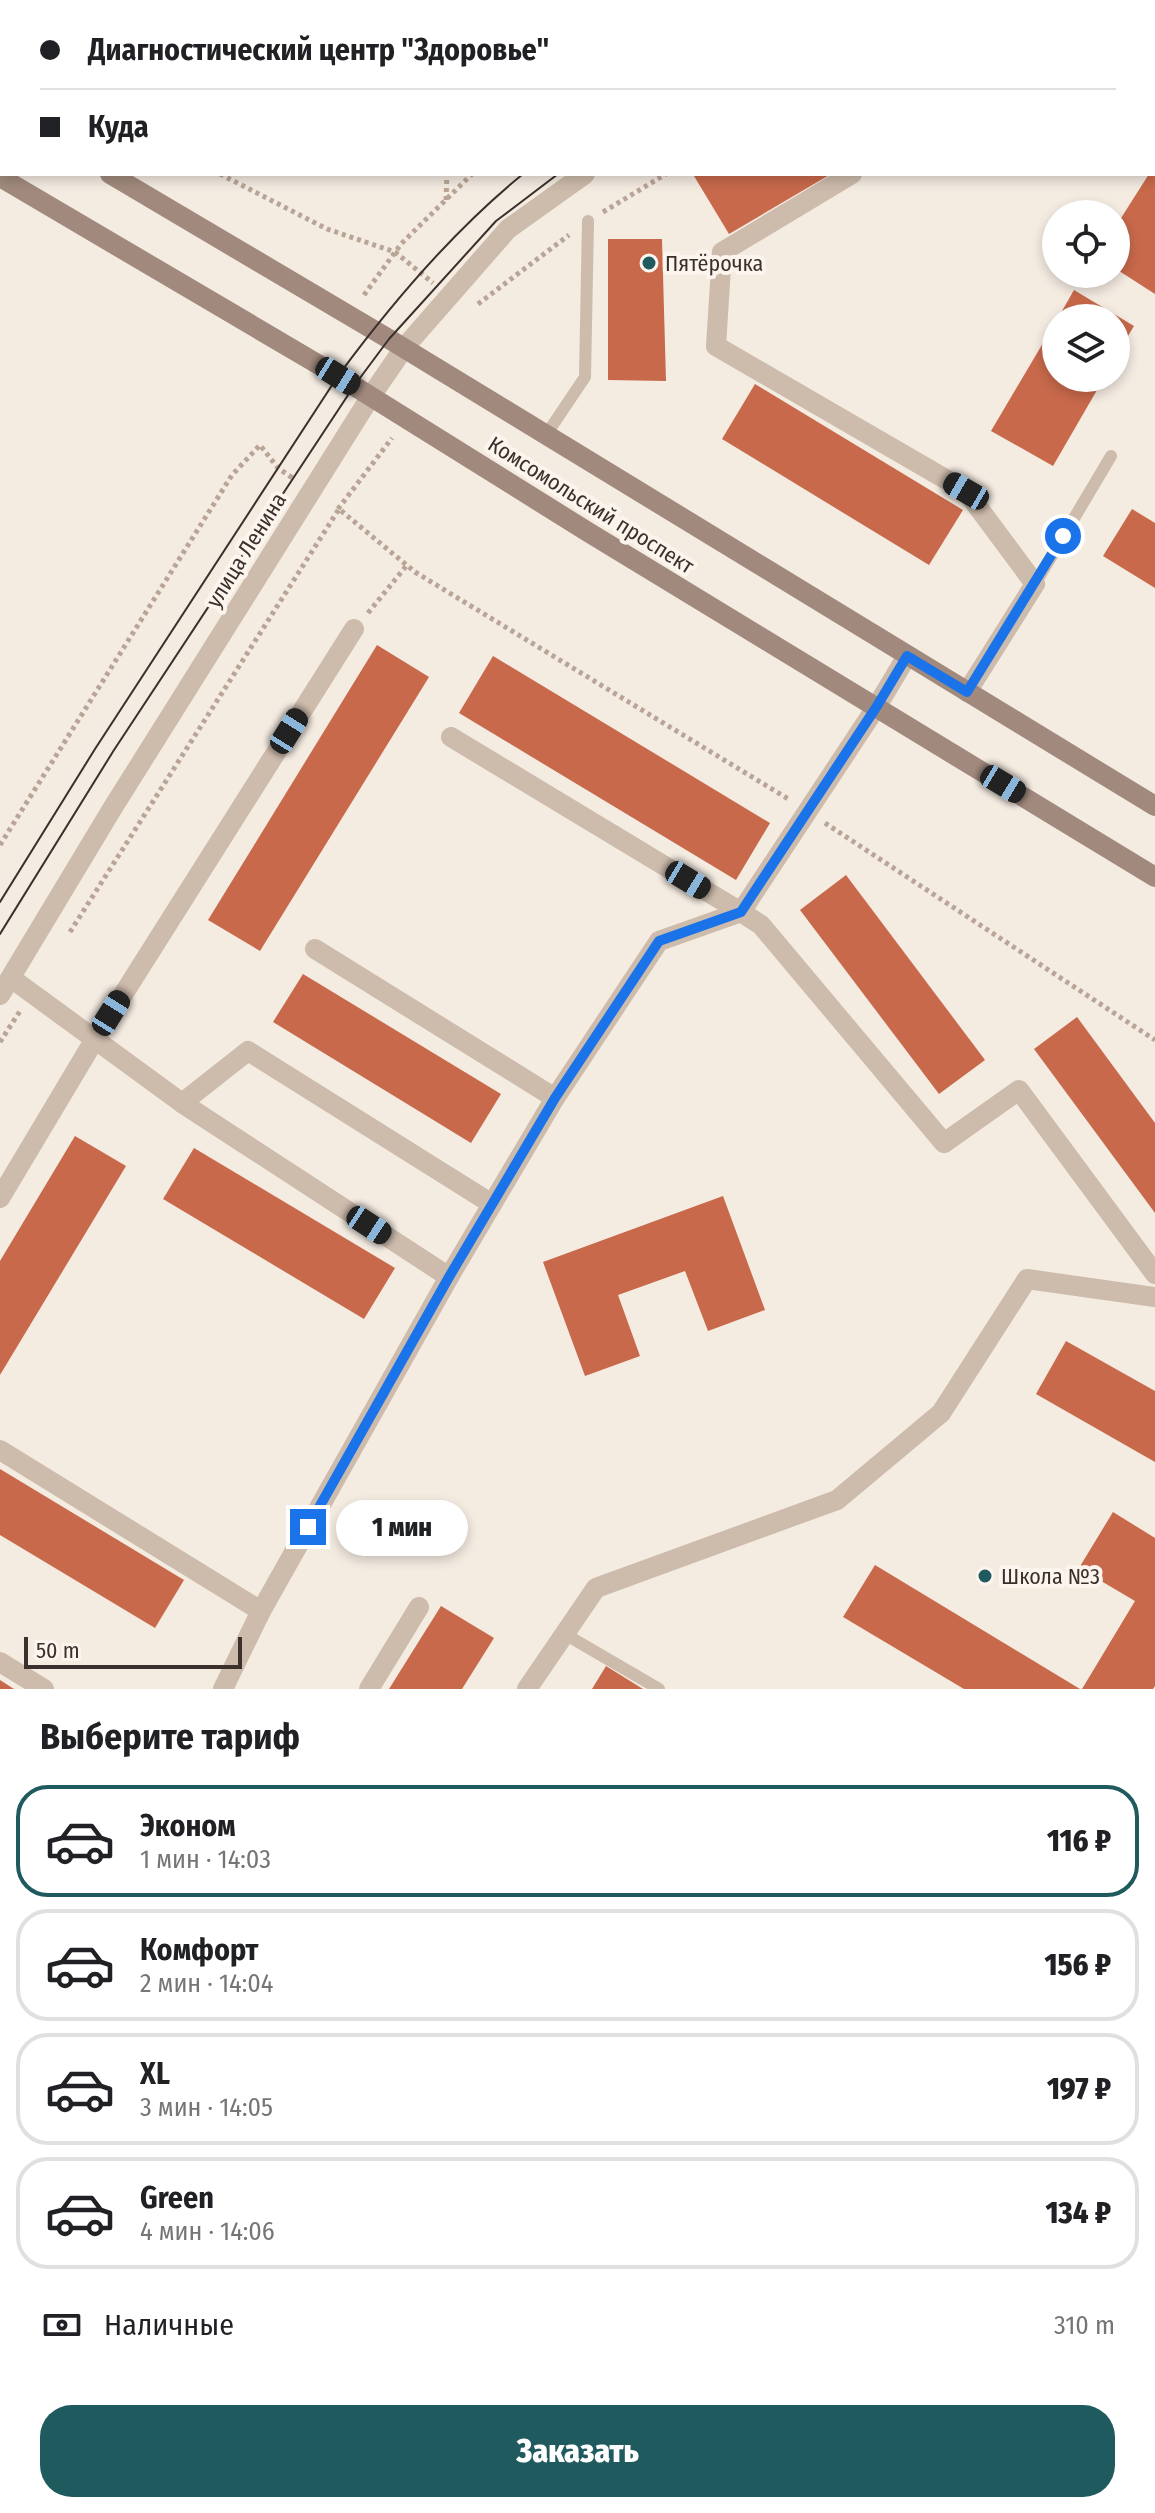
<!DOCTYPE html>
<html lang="ru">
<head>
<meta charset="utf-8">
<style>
	:root { --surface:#fff; --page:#f2f2f2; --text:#202124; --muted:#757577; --line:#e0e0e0; --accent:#1f5a5e }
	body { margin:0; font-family:"Fira Sans Condensed",sans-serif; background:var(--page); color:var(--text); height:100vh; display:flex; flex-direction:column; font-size:30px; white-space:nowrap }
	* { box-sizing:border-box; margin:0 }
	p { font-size:26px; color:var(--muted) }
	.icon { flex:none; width:44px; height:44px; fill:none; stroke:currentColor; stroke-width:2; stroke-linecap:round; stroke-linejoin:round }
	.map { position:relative; height:1689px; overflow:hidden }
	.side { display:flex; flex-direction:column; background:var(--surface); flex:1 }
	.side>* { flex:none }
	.hud { position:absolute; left:0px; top:0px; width:1156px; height:176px; box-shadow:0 4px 12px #0003; display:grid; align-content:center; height:176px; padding:0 40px; background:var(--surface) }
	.fabs { position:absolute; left:1042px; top:200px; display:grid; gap:16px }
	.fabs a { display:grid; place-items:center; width:88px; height:88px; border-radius:50%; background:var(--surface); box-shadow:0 4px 12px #0003; font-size:40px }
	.scale { position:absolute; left:24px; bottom:20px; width:218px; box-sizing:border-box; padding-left:8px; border:4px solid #3b302b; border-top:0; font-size:22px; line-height:28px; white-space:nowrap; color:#3b302b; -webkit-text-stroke:6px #fbf5ee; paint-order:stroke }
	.end { position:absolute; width:36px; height:36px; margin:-18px; border:10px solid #1a73e8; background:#fff; box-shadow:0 0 0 4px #fff }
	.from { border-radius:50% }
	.bubble { position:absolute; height:56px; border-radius:28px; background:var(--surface); box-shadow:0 4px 12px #0003; font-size:26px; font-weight:800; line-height:56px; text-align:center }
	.car { position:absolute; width:24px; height:48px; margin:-24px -12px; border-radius:10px; box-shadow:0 0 6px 2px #0007; background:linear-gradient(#222 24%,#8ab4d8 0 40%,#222 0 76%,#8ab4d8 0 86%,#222 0) }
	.hud b { display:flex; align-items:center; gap:28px; height:76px; font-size:30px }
	.hud b+b { border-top:2px solid var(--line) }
	.hud i { width:20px; height:20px; background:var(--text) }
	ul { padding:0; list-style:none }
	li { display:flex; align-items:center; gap:24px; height:112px; margin:0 16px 12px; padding:0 24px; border:4px solid var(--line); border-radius:32px }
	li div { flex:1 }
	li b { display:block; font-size:30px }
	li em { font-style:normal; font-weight:800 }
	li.current { border-color:var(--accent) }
	li>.icon { width:72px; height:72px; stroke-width:1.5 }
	h2 { padding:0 40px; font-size:36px; line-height:96px }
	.pay { display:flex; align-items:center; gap:20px; height:88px; padding:0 40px; font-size:30px }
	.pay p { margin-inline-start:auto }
	.primary-button { display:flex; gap:16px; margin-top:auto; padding:16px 40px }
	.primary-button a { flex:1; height:92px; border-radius:32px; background:var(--accent); color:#fff; font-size:32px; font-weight:800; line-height:92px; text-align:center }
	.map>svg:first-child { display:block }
	.building { fill:#c8694b }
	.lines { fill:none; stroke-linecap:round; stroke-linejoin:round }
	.path { stroke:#b9a596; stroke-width:5; stroke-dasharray:4 4; stroke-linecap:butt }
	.service { stroke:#cdbbac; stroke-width:12 }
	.minor { stroke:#cdbbac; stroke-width:20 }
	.tertiary { stroke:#cdbbac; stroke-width:20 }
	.secondary { stroke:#a18a7d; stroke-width:20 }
	.tram { stroke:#3b302b; stroke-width:2 }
	.route { stroke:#1a73e8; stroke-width:10 }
	.poi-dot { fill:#1f5a5e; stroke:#fbf5ee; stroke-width:3 }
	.labels { text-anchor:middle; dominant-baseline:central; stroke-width:8; stroke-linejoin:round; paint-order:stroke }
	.poi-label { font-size:22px; fill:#3b302b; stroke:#fbf5ee; text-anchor:start }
	.street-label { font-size:22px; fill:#3b302b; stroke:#fbf5ee }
</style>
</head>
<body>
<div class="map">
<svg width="1155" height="1689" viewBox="0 0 1155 1689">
	<rect width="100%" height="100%" fill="#f4ebe1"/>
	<!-- building -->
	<g class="building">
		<path d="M697,174H831L729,234L694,176Z"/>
		<path d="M1149,174H1155V294L1116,269V226Z"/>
		<path d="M608,239H662L666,381L608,380Z"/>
		<path d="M1074,290L1134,326L1116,356V318H1058Z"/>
		<path d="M1056,321V378H1104L1053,466L991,431Z"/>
		<path d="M755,384L963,510L929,565L722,439Z"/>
		<path d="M1132,509L1155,523V588L1103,556Z"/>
		<path d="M377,645L429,677L260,951L208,920Z"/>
		<path d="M493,656L770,823L736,880L459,713Z"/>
		<path d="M846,875L985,1060L939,1094L800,910Z"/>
		<path d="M303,974L501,1094L471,1143L273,1022Z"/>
		<path d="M1077,1017L1155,1123V1213L1034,1049Z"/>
		<path d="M75,1136L126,1166L0,1375V1261Z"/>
		<path d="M194,1148L395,1268L364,1319L163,1199Z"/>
		<path d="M723,1196L765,1310L708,1331L685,1271L618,1295L640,1356L585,1376L543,1262Z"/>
		<path d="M1066,1341L1155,1391V1462L1036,1394Z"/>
		<path d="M0,1469L184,1580L155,1628L0,1535Z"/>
		<path d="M1113,1512L1155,1538V1686L1153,1689H1082L1135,1601L1079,1568Z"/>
		<path d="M875,1565L1080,1689H964L843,1617Z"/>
		<path d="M441,1606L494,1638L462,1689H389Z"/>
		<path d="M606,1666L643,1689H592Z"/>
		<path d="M0,1680L14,1689H0Z"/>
	</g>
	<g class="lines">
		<!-- path -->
		<g class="path">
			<path d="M604,0L606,2"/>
			<path d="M718,2L721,0"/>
			<path d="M952,2L955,0"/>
			<path d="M0,56L2,58"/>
			<path d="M220,174L327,229L395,252L433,283"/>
			<path d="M446,200L447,174"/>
			<path d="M603,212L666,174"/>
			<path d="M364,295L401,244L472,174"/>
			<path d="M478,304L569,235"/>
			<path d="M338,509L392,438"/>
			<path d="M368,613L407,565"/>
			<path d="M825,823L1155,1040"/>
			<path d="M0,845L232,475L260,445L278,468L294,479"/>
			<path d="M70,932L339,509L415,572L790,800"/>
			<path d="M0,1042L20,1011"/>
		</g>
		<!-- service -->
		<g class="service">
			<path d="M515,2L516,0"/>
			<path d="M546,435L585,377L588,221"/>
			<path d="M1035,584L1111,456"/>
			<path d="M563,1633L659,1689"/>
		</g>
		<!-- minor -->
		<g class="minor">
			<path d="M852,174L722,252L716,346L966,491L1035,584L967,692"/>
			<path d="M907,656L877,706L741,912L761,925L944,1143L1019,1090L1155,1274"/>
			<path d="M451,737L741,912"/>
			<path d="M315,949L555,1098"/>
			<path d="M11,978L182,1103L449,1277"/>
			<path d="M182,1103L248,1051L492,1204"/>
			<path d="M0,1198L95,1039L354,629"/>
			<path d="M0,1450L261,1611"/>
			<path d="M0,1662L44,1689"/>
			<path d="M223,1689L261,1611L449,1277L555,1098L659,941L741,912"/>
			<path d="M369,1689L419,1607"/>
			<path d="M527,1689L596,1588L837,1500L941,1413L1027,1279L1155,1297"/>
		</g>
		<!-- tertiary -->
		<g class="tertiary">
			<path d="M886,2L889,0"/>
			<path d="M0,995L112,809L371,396L404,348L508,229L585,174"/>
		</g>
		<!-- secondary -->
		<g class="secondary">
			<path d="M0,109L2,110"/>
			<path d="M110,174L389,339L1155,806"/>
			<path d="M0,177L338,376L588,532L1155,877"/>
		</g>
		<!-- tram -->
		<g class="tram">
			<path d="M782,2L786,0"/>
			<path d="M823,2L827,0"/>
			<path d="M0,902L95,749L338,376C391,304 454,230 523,174"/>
			<path d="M0,934L114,750L354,386L389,339L496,221L558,174"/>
		</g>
	</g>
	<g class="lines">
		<!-- route -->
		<path class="route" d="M308,1527L449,1277L555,1098L659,941L741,912L877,706L907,656L967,692L1063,536"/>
	</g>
	<!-- markers -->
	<g class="poi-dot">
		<circle cx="649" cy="263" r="8"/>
		<circle cx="985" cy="1576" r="8"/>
	</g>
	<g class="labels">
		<!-- poi labels -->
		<g class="poi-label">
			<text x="665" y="263">Пятёрочка</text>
			<text x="1001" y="1576">Школа №3</text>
		</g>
		<!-- street labels -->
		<g class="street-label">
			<text transform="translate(591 505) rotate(32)">Комсомольский проспект</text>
			<text transform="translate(246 550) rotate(-58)">улица Ленина</text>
		</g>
	</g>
</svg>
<div class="fabs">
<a><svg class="icon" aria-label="locate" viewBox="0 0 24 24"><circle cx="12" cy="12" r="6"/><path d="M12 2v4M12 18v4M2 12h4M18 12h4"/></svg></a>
<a><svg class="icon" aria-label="layers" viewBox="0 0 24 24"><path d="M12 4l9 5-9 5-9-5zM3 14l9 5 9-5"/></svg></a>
</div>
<div class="scale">50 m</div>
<i class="end from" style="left:1063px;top:536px"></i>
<i class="end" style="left:308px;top:1527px"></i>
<div class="bubble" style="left:336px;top:1500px;width:132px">1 мин</div>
<i class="car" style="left:338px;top:376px;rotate:122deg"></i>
<i class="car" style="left:966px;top:491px;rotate:300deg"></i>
<i class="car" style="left:289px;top:731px;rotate:32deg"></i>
<i class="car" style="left:1003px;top:784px;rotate:121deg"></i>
<i class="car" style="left:688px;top:880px;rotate:121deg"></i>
<i class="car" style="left:111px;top:1013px;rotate:32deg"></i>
<i class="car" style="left:369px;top:1225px;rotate:123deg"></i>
<div class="hud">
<b><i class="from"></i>Диагностический центр &quot;Здоровье&quot;</b>
<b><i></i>Куда</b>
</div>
</div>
<section class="side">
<h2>Выберите тариф</h2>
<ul>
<li class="current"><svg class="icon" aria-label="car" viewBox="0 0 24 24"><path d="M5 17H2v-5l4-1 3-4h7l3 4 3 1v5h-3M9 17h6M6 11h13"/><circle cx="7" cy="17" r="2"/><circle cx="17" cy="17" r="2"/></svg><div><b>Эконом</b><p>1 мин · 14:03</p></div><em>116 ₽</em></li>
<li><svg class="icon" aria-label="car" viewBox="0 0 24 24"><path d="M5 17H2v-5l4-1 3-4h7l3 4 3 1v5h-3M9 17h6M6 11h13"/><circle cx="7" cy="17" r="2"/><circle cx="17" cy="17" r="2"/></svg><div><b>Комфорт</b><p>2 мин · 14:04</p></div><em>156 ₽</em></li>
<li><svg class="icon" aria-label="car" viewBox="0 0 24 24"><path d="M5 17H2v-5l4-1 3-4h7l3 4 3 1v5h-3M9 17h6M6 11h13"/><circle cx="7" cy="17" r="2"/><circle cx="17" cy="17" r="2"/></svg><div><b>XL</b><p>3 мин · 14:05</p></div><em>197 ₽</em></li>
<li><svg class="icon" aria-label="car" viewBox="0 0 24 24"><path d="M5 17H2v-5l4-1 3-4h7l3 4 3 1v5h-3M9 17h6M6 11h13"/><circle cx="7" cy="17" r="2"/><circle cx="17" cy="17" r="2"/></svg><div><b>Green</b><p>4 мин · 14:06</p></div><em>134 ₽</em></li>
</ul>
<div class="pay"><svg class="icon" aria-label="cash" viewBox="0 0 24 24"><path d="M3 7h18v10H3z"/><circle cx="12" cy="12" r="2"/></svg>Наличные<p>310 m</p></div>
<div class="primary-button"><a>Заказать</a></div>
</section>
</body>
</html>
